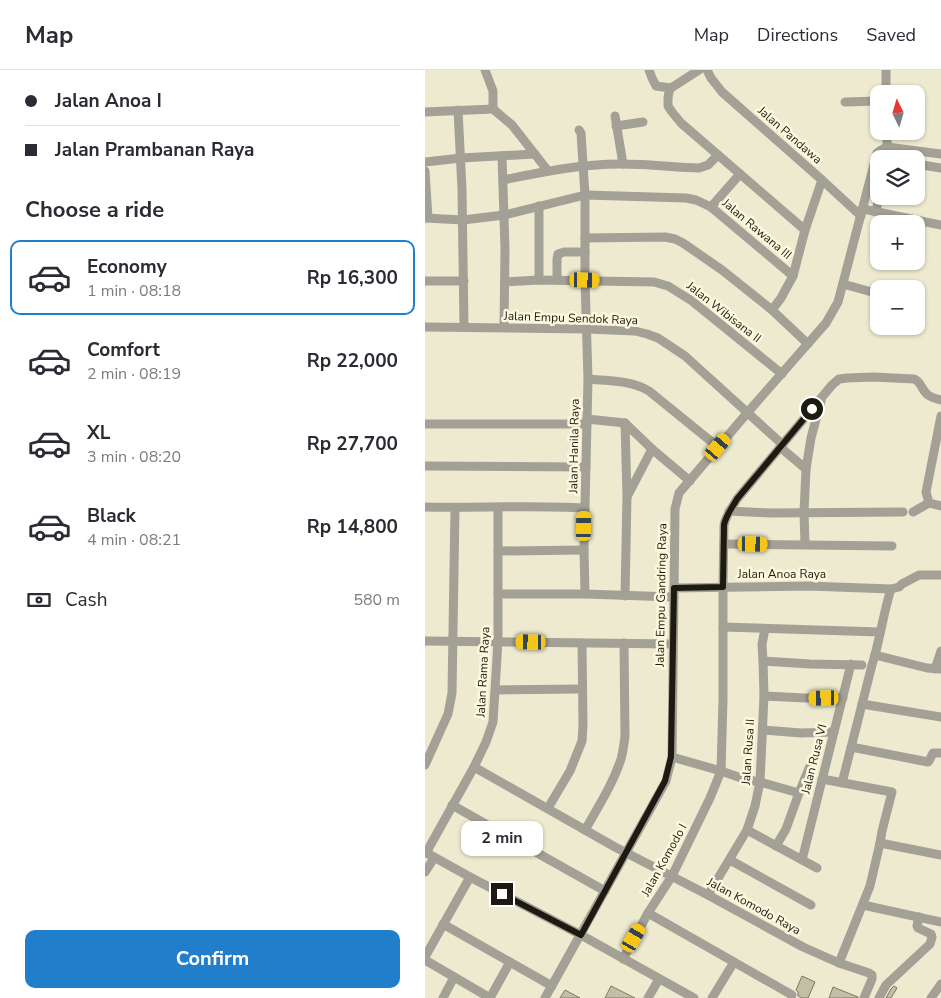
<!DOCTYPE html>
<html lang="en">
<head>
<meta charset="utf-8">
<style>
	:root { --surface:#fff; --page:#f7f7f7; --text:#2b2b33; --muted:#7c7c81; --line:#e1e1e2; --accent:#217ecb }
	body { margin:0; font-family:"Nunito Sans",sans-serif; background:var(--page); color:var(--text); height:100vh; display:flex; flex-direction:column; font-size:19px; white-space:nowrap }
	* { box-sizing:border-box; margin:0 }
	p { font-size:16px; color:var(--muted) }
	.icon { flex:none; width:28px; height:28px; fill:none; stroke:currentColor; stroke-width:2; stroke-linecap:round; stroke-linejoin:round }
	.map { position:relative; flex:1; overflow:hidden }
	.details { display:flex; flex-direction:column; background:var(--surface); width:425px }
	.details>* { flex:none }
	.hud { display:grid; align-content:center; height:110px; padding:0 25px; background:var(--surface) }
	.needle { width:32px; rotate:355deg }
	.tools { position:absolute; left:445px; top:15px; display:grid; gap:10px }
	.tools a { display:grid; place-items:center; width:55px; height:55px; border-radius:10px; background:var(--surface); box-shadow:0 1px 4px #0004; font-size:25px }
	.end { position:absolute; width:22px; height:22px; margin:-11px; border:6px solid #1c1a11; background:#fff; box-shadow:0 0 0 2px #fff }
	.from { border-radius:50% }
	.bubble { position:absolute; height:35px; border-radius:10px; background:var(--surface); box-shadow:0 1px 4px #0004; font-size:16px; font-weight:700; line-height:35px; text-align:center }
	.car { position:absolute; width:15px; height:30px; margin:-15px -8px; border-radius:6px; box-shadow:0 0 4px 1px #0007; background:linear-gradient(#f5c518 24%,#345 0 40%,#f5c518 0 76%,#345 0 86%,#f5c518 0) }
	.hud b { display:flex; align-items:center; gap:18px; height:48px; font-size:19px }
	.hud b+b { border-top:1px solid var(--line) }
	.hud i { width:12px; height:12px; background:var(--text) }
	ul { padding:0; list-style:none }
	li { display:flex; align-items:center; gap:15px; height:75px; margin:0 10px 8px; padding:0 15px; border:2px solid transparent; border-radius:10px }
	li div { flex:1 }
	li b { display:block; font-size:19px }
	li em { font-style:normal; font-weight:700 }
	li.on { border-color:var(--accent) }
	li>.icon { width:45px; height:45px; stroke-width:1.5 }
	h2 { padding:0 25px; font-size:22px; line-height:60px }
	.pay { display:flex; align-items:center; gap:12px; height:55px; padding:0 25px; font-size:19px }
	.pay p { margin-inline-start:auto }
	.button { display:flex; gap:10px; margin-top:auto; padding:10px 25px }
	.button a { flex:1; height:58px; border-radius:10px; background:var(--accent); color:#fff; font-size:20px; font-weight:700; line-height:58px; text-align:center }
	header { display:flex; align-items:center; gap:30px; box-sizing:border-box; height:70px; padding:0 25px; background:var(--surface); border-bottom:1px solid var(--line) }
	header strong { font-size:24px }
	nav { display:flex; gap:28px; margin-inline-start:auto; font-size:18px }
	main { display:flex; flex:1; min-height:0 }
	.map>svg:first-child { display:block }
	.building { fill:#c3bfa6; stroke:#7d7962 }
	.lines { fill:none; stroke-linecap:round; stroke-linejoin:round }
	.minor { stroke:#a3a196; stroke-width:9 }
	.route { stroke:#1c1a11; stroke-width:6 }
	.labels { text-anchor:middle; dominant-baseline:central; stroke-width:5; stroke-linejoin:round; paint-order:stroke }
	.street-label { font-size:12px; fill:#1c1a11; stroke:#fcf7dd }
</style>
</head>
<body>
<header>
<strong>Map</strong>
<nav><a>Map</a><a>Directions</a><a>Saved</a></nav>
</header>
<main>
<section class="details">
<div class="hud">
<b><i class="from"></i>Jalan Anoa I</b>
<b><i></i>Jalan Prambanan Raya</b>
</div>
<h2>Choose a ride</h2>
<ul>
<li class="on"><svg class="icon" aria-label="car" viewBox="0 0 24 24"><path d="M5 17H2v-5l4-1 3-4h7l3 4 3 1v5h-3M9 17h6M6 11h13"/><circle cx="7" cy="17" r="2"/><circle cx="17" cy="17" r="2"/></svg><div><b>Economy</b><p>1 min · 08:18</p></div><em>Rp 16,300</em></li>
<li><svg class="icon" aria-label="car" viewBox="0 0 24 24"><path d="M5 17H2v-5l4-1 3-4h7l3 4 3 1v5h-3M9 17h6M6 11h13"/><circle cx="7" cy="17" r="2"/><circle cx="17" cy="17" r="2"/></svg><div><b>Comfort</b><p>2 min · 08:19</p></div><em>Rp 22,000</em></li>
<li><svg class="icon" aria-label="car" viewBox="0 0 24 24"><path d="M5 17H2v-5l4-1 3-4h7l3 4 3 1v5h-3M9 17h6M6 11h13"/><circle cx="7" cy="17" r="2"/><circle cx="17" cy="17" r="2"/></svg><div><b>XL</b><p>3 min · 08:20</p></div><em>Rp 27,700</em></li>
<li><svg class="icon" aria-label="car" viewBox="0 0 24 24"><path d="M5 17H2v-5l4-1 3-4h7l3 4 3 1v5h-3M9 17h6M6 11h13"/><circle cx="7" cy="17" r="2"/><circle cx="17" cy="17" r="2"/></svg><div><b>Black</b><p>4 min · 08:21</p></div><em>Rp 14,800</em></li>
</ul>
<div class="pay"><svg class="icon" aria-label="cash" viewBox="0 0 24 24"><path d="M3 7h18v10H3z"/><circle cx="12" cy="12" r="2"/></svg>Cash<p>580 m</p></div>
<div class="button"><a>Confirm</a></div>
</section>
<div class="map">
<svg width="516" height="928" viewBox="0 0 516 928">
	<rect width="100%" height="100%" fill="#eeead0"/>
	<!-- building -->
	<g class="building">
		<path d="M377,906L390,912L383,928H377L373,926V922L371,920Z"/>
		<path d="M186,916L210,928H180Z"/>
		<path d="M469,916L472,918L466,928H461L466,919Z"/>
		<path d="M408,917L433,927V928H404Z"/>
		<path d="M140,920L155,928H135Z"/>
	</g>
	<g class="lines">
		<!-- minor -->
		<g class="minor">
			<path d="M60,0L68,21V39"/>
			<path d="M224,0L227,8L231,16L246,18"/>
			<path d="M274,0L246,18L244,22L243,28V36L247,42L256,53L380,160"/>
			<path d="M282,0L286,8L297,22L397,110L436,146"/>
			<path d="M461,24V0"/>
			<path d="M420,32L454,31"/>
			<path d="M68,39L87,55L123,101"/>
			<path d="M33,40L37,119L39,257"/>
			<path d="M0,42L68,39"/>
			<path d="M190,46L198,94"/>
			<path d="M191,56L218,52"/>
			<path d="M154,60L156,63L160,125V210L163,309L159,480L160,524"/>
			<path d="M462,61V77"/>
			<path d="M77,86L80,179L79,257"/>
			<path d="M0,92L36,88L110,84"/>
			<path d="M491,94L516,98"/>
			<path d="M0,101L3,148"/>
			<path d="M78,110C117,102 156,94 196,94C222,94 248,97 274,98L283,95L293,85"/>
			<path d="M114,136V210"/>
			<path d="M286,137L315,104"/>
			<path d="M438,139L516,155"/>
			<path d="M451,142L454,126"/>
			<path d="M0,148L38,150L79,145L160,125L261,128L271,130L286,137L368,206"/>
			<path d="M160,168L240,167L250,169L258,173L297,200L347,240L383,274"/>
			<path d="M132,210V189L133,184L139,182H160"/>
			<path d="M0,211H39"/>
			<path d="M80,212L114,210L229,212L243,216L267,231L357,304"/>
			<path d="M418,214L454,224"/>
			<path d="M347,240L356,228L368,206L380,160L397,110"/>
			<path d="M0,257L162,259L210,261L222,264L233,268L260,286L357,374"/>
			<path d="M163,309C183,311 206,310 224,321L293,377"/>
			<path d="M516,346L501,422L504,433L516,436"/>
			<path d="M162,349L200,353L227,379L265,411"/>
			<path d="M0,354H162"/>
			<path d="M355,377L381,399"/>
			<path d="M0,396L161,397"/>
			<path d="M203,425L227,379"/>
			<path d="M0,437C53,438 106,435 160,438"/>
			<path d="M304,441L345,443L478,442"/>
			<path d="M488,442L504,433"/>
			<path d="M299,474L467,476"/>
			<path d="M380,474L379,442L381,399L386,368L396,331"/>
			<path d="M73,481L159,480"/>
			<path d="M249,518L383,516L466,519L474,517L477,514L494,505H516"/>
			<path d="M73,524H160L249,527"/>
			<path d="M200,526L202,426L200,353"/>
			<path d="M298,557L455,562"/>
			<path d="M0,571L248,574"/>
			<path d="M450,585L502,598L516,599"/>
			<path d="M338,591L385,594L437,595"/>
			<path d="M510,599L516,581"/>
			<path d="M71,620L157,619"/>
			<path d="M339,626L380,628H418"/>
			<path d="M437,634L516,647"/>
			<path d="M338,660L376,663L409,662"/>
			<path d="M426,677L503,692L504,691L508,683H516"/>
			<path d="M247,687L296,701L319,709L335,712L374,723"/>
			<path d="M0,695L23,644L27,623L30,438"/>
			<path d="M49,697L190,777L283,825L378,877L414,893L444,903L447,905V909L439,928"/>
			<path d="M397,709L467,722L457,761L455,773"/>
			<path d="M417,713L447,595C455,570 458,544 466,519"/>
			<path d="M27,735L180,821"/>
			<path d="M123,738L145,701L157,671L158,655L157,573"/>
			<path d="M160,760C173,737 188,714 196,689C198,682 199,674 200,666L199,573"/>
			<path d="M322,760L392,798"/>
			<path d="M351,776L361,759L374,723L387,691"/>
			<path d="M0,782L45,807L156,865L269,928"/>
			<path d="M1,783L49,697L61,672L68,652L73,571V437"/>
			<path d="M305,790L386,835"/>
			<path d="M377,790L426,594"/>
			<path d="M0,802L9,788"/>
			<path d="M283,825L322,760L330,736L335,712L339,626L338,591L337,574L340,559"/>
			<path d="M438,835L516,852"/>
			<path d="M223,843L367,925"/>
			<path d="M18,854L127,916"/>
			<path d="M0,887L45,807"/>
			<path d="M198,889L223,843L247,806L285,728L296,701L298,630V517L299,455C301,445 307,438 312,429L407,315L414,309L422,308L448,307L489,309C497,312 496,320 503,325C507,328 512,329 516,330"/>
			<path d="M0,890L65,928"/>
			<path d="M414,893L445,816L455,773L516,785"/>
			<path d="M18,928L29,907"/>
			<path d="M65,928L85,892"/>
			<path d="M120,928L241,711L247,687L250,439L254,423L323,342L401,253L413,232L452,83L456,80L462,77L516,84"/>
			<path d="M223,928L234,909"/>
			<path d="M287,928L309,892"/>
			<path d="M454,928L461,915L505,874L507,867L506,864L493,858L492,856L494,847"/>
			<path d="M506,928L516,914"/>
		</g>
	</g>
	<g class="lines">
		<!-- route -->
		<path class="route" d="M77,824L156,865L240,711L246,687L249,518L298,517L299,455C301,445 307,438 312,429L387,339"/>
	</g>
	<g class="labels">
		<!-- street labels -->
		<g class="street-label">
			<text transform="translate(365 65) rotate(41)">Jalan Pandawa</text>
			<text transform="translate(332 159) rotate(40)">Jalan Rawana III</text>
			<text transform="translate(299 242) rotate(38)">Jalan Wibisana II</text>
			<text transform="translate(146 248) rotate(2)">Jalan Empu Sendok Raya</text>
			<text transform="translate(149 376) rotate(-89)">Jalan Hanila Raya</text>
			<text x="357" y="504">Jalan Anoa Raya</text>
			<text transform="translate(236 525) rotate(-89)">Jalan Empu Gandring Raya</text>
			<text transform="translate(58 602) rotate(-87)">Jalan Rama Raya</text>
			<text transform="translate(323 682) rotate(-86)">Jalan Rusa II</text>
			<text transform="translate(389 689) rotate(-76)">Jalan Rusa VI</text>
			<text transform="translate(239 790) rotate(-61)">Jalan Komodo I</text>
			<text transform="translate(329 836) rotate(29)">Jalan Komodo Raya</text>
		</g>
	</g>
</svg>
<div class="tools">
<a><svg class="needle" viewBox="-14 -14 28 28"><path d="M0-13l5 13h-10z" fill="#e53935"/><path d="M0 13l5-13h-10z" fill="#7c7c81"/></svg></a>
<a><svg class="icon" aria-label="layers" viewBox="0 0 24 24"><path d="M12 4l9 5-9 5-9-5zM3 14l9 5 9-5"/></svg></a>
<a>+</a>
<a>−</a>
</div>
<i class="end from" style="left:387px;top:339px"></i>
<i class="end" style="left:77px;top:824px"></i>
<div class="bubble" style="left:36px;top:751px;width:82px">2 min</div>
<i class="car" style="left:160px;top:210px;rotate:91deg"></i>
<i class="car" style="left:293px;top:377px;rotate:40deg"></i>
<i class="car" style="left:159px;top:456px;rotate:1deg"></i>
<i class="car" style="left:328px;top:474px;rotate:91deg"></i>
<i class="car" style="left:106px;top:572px;rotate:271deg"></i>
<i class="car" style="left:399px;top:628px;rotate:269deg"></i>
<i class="car" style="left:209px;top:868px;rotate:30deg"></i>
</div>
</main>
</body>
</html>
